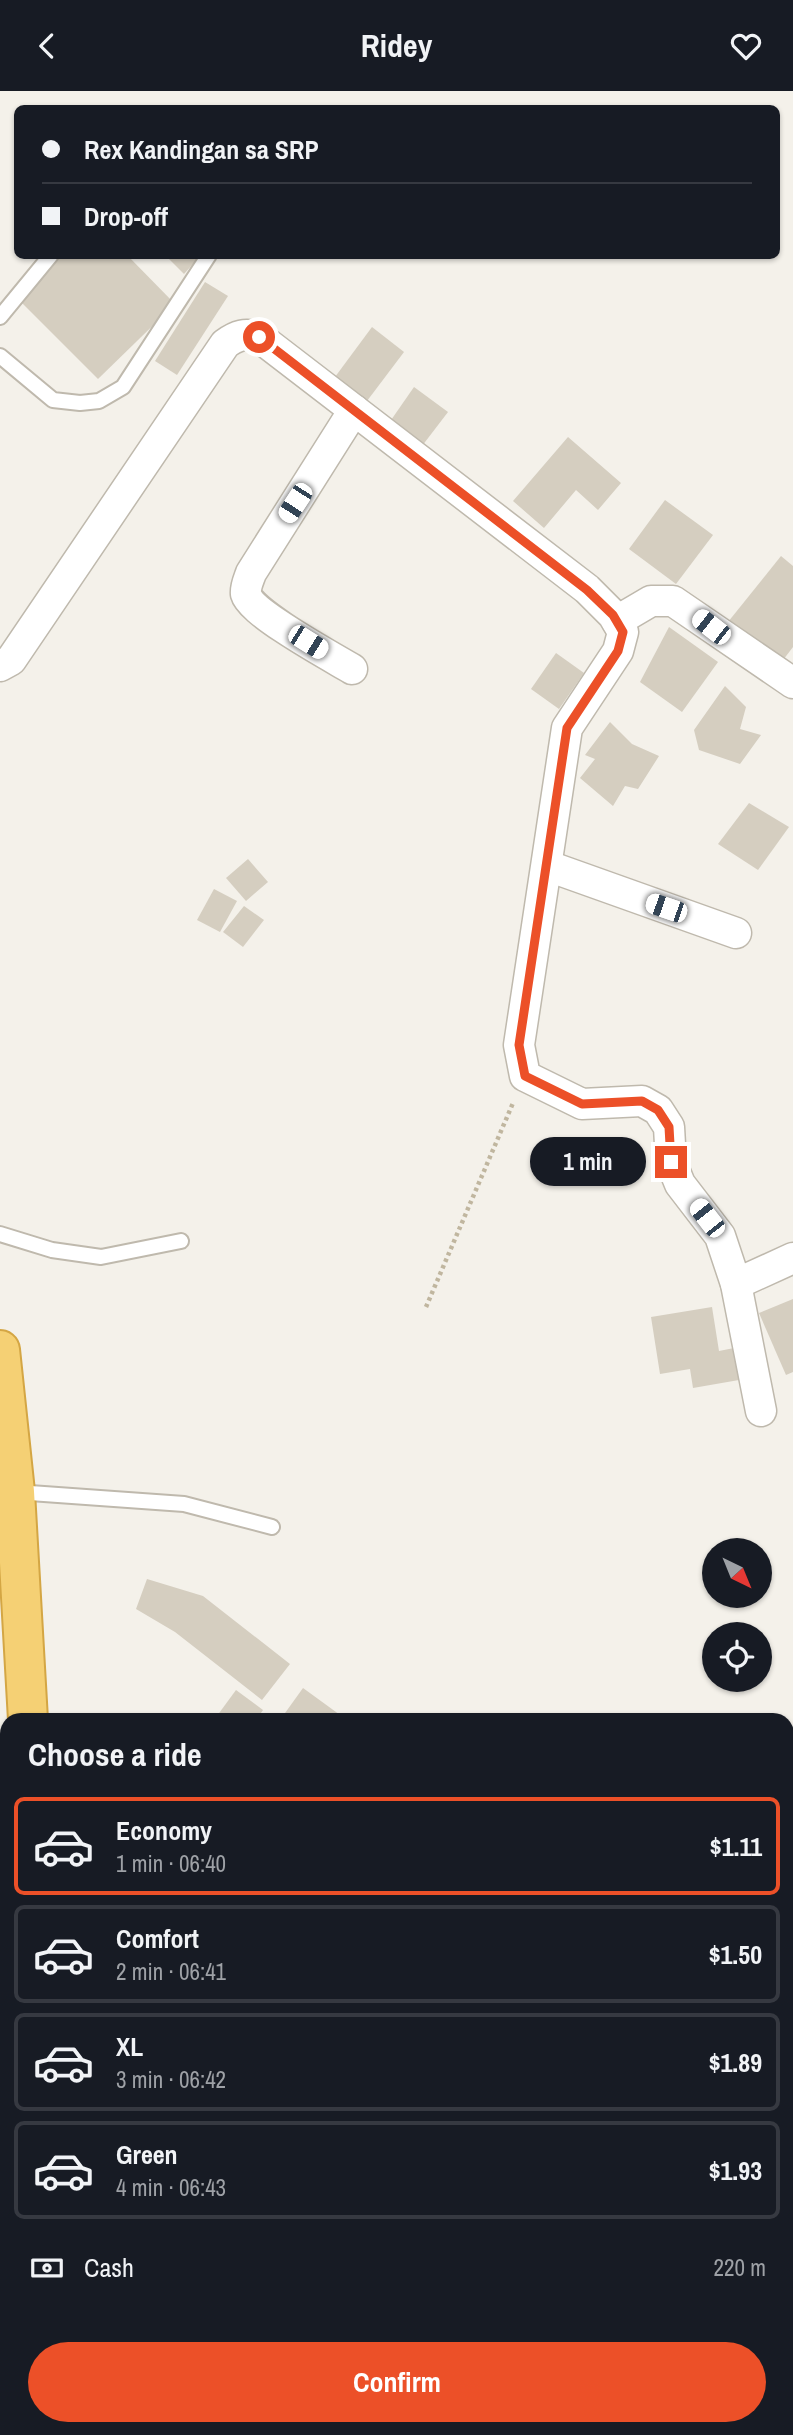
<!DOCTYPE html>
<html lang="en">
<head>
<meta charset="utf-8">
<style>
	:root { --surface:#171b24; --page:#242831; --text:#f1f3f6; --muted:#9ea1a6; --line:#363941; --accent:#ec5028 }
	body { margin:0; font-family:"Archivo Narrow",sans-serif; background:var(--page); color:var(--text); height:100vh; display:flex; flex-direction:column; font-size:26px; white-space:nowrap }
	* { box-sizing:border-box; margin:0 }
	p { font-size:23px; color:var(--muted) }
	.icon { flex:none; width:38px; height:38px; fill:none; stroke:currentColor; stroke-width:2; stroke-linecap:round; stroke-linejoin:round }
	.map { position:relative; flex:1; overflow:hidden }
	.drawer { position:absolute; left:0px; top:1622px; width:794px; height:723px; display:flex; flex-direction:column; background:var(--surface); border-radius:21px 21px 0 0; box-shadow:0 2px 5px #0004 }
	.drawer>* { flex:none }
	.banner { position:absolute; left:14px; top:14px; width:766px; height:154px; border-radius:10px; box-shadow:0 2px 5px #0004; display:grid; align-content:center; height:154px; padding:0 28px; background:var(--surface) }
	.needle { width:46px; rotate:137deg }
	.fabs { position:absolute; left:702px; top:1447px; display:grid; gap:14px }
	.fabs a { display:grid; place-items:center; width:70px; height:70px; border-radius:50%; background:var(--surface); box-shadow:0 2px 5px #0004; font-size:35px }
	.end { position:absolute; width:32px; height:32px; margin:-16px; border:9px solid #ec5028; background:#fff; box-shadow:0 0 0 4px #fff }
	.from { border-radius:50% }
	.bubble { position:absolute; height:49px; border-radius:24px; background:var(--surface); box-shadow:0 2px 5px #0004; font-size:23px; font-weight:700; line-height:49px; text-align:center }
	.car { position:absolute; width:21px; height:42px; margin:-21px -10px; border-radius:9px; box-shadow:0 0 5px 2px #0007; background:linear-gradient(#fff 24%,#345 0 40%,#fff 0 76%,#345 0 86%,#fff 0) }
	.banner b { display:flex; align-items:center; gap:24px; height:66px; font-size:26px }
	.banner b+b { border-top:2px solid var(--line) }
	.banner i { width:18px; height:18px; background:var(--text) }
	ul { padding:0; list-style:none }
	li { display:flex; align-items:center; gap:21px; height:98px; margin:0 14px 10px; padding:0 14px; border:4px solid var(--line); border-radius:10px }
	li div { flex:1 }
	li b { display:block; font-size:26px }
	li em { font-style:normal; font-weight:700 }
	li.on { border-color:var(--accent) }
	li>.icon { width:63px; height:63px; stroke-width:1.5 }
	h2 { padding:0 28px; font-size:32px; line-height:84px }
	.pay { display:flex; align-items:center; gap:18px; height:77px; padding:0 28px; font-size:26px }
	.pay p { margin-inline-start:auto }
	.primary-button { display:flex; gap:14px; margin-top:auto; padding:14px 28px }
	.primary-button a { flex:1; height:80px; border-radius:42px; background:var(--accent); color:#fff; font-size:28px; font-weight:700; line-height:80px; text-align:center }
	header { display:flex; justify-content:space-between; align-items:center; height:91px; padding:0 28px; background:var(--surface); font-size:32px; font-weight:700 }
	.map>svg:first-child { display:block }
	.building { fill:#d5cec0 }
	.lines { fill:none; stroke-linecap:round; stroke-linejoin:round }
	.lane-casing { stroke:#bfb9ad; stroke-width:18 }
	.street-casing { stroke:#bfb9ad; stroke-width:33 }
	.secondary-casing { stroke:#d0c69c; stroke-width:42 }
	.highway-casing { stroke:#d4a644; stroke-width:42 }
	.path { stroke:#c0b69f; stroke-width:4.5; stroke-dasharray:3.5 3.5; stroke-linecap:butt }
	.lane { stroke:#fff; stroke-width:14 }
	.street { stroke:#fff; stroke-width:30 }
	.secondary { stroke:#fbf2cc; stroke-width:38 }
	.highway { stroke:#f5d074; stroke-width:38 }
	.route { stroke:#ec5028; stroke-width:9 }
</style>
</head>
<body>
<header><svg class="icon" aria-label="back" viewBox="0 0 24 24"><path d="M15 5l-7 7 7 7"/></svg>Ridey<svg class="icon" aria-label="heart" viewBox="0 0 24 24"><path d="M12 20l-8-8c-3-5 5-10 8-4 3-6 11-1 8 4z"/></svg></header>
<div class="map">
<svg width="793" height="2344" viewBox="0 0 793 2344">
	<rect width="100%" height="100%" fill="#f4f1ea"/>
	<!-- building -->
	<g class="building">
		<path d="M58,164H127L175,213L98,288L16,206Z"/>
		<path d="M165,164H201L184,183Z"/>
		<path d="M205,191L228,205L177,284L155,270Z"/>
		<path d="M372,236L404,261L367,310L335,286Z"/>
		<path d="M414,296L448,321L422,355L389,332Z"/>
		<path d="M568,346L621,392L598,419L576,399L544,437L513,410Z"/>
		<path d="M665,409L713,444L676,493L629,458Z"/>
		<path d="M781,465L793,475V556L780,573L728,531Z"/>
		<path d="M669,536L718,571L682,621L640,591Z"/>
		<path d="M556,562L584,582L559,618L531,598Z"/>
		<path d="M725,595L746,616L740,638L761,644L740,673L699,659L694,639Z"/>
		<path d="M610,631L632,653L659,665L638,698L625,695L613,715L580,687L595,668L585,664Z"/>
		<path d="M749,712L789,736L758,779L718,753Z"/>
		<path d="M248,768L268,791L246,810L226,787Z"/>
		<path d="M214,798L237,810L220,841L197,829Z"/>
		<path d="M244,815L264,829L243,856L223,841Z"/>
		<path d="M793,1208V1281L786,1284L759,1222Z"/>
		<path d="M712,1216L719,1260L734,1257L739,1289L693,1297L690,1278L660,1283L651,1226Z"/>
		<path d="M147,1488L203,1505L290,1573L262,1609L175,1541L136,1518Z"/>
		<path d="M303,1597L347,1629H280Z"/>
		<path d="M236,1599L263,1619L256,1629H214Z"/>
		<path d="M791,2221L793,2253L788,2255V2222Z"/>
	</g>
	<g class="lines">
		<!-- lane casing -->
		<g class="lane-casing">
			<g id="lane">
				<path d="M0,226L51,164"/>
				<path d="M0,265L53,309L80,312L99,310L123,296L209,164"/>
				<path d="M0,1143L52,1159L101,1166L181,1150"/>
				<path d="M16,1401L184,1413L272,1436"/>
				<path d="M788,2113L793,2143"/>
			</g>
		</g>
		<!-- street casing -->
		<g class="street-casing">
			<g id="street">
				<path d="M617,530L651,510H673L793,592"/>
				<path d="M0,575L11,569L225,253C237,244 245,242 259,246L587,498L613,524L623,541L618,560L567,637L519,954L525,985L582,1013L642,1010L658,1019L669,1036L671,1071L680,1093L720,1145L736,1193L761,1320"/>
				<path d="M352,578C332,566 251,522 246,503C245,496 249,488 251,482L354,319"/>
				<path d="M548,775L736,842"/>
				<path d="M736,1193L793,1167"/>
				<path d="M497,2344L500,2338"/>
			</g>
		</g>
		<!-- secondary casing -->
		<g class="secondary-casing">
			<g id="secondary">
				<path d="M0,2175L7,2179"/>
				<path d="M788,2285H793"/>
			</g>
		</g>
		<!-- highway casing -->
		<g class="highway-casing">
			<g id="highway">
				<path d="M0,1259L15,1401L28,1629"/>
				<path d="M3,2344L7,2283"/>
			</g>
		</g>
		<!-- path -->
		<path class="path" d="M426,1216L513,1012"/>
		<!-- lane -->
		<use href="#lane" class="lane"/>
		<!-- street -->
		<use href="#street" class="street"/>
		<!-- secondary -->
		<use href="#secondary" class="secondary"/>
		<!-- highway -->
		<use href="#highway" class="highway"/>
	</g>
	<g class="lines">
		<!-- route -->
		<path class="route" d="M259,246L587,499L613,524L623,541L618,560L567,637L519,954L525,985L582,1013L642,1010L658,1019L669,1036L671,1071"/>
	</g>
</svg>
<div class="fabs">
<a><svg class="needle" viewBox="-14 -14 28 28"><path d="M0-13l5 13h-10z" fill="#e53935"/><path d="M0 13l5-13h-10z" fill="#9ea1a6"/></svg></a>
<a><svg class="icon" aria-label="locate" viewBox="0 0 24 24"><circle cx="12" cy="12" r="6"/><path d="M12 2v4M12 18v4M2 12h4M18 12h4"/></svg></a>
</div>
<i class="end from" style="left:259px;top:246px"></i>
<i class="end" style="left:671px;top:1071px"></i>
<div class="bubble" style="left:530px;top:1046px;width:116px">1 min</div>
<i class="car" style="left:295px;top:412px;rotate:213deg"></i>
<i class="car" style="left:711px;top:536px;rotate:308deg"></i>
<i class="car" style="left:308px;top:551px;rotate:122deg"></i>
<i class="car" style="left:666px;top:817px;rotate:289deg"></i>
<i class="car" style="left:707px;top:1127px;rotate:322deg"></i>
<div class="banner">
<b><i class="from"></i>Rex Kandingan sa SRP</b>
<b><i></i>Drop-off</b>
</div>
<section class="drawer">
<h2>Choose a ride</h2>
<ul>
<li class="on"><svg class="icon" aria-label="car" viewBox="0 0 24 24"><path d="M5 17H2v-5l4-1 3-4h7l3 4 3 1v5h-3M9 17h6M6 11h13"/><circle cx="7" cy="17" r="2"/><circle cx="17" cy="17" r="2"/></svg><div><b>Economy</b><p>1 min · 06:40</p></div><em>$1.11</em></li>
<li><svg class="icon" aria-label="car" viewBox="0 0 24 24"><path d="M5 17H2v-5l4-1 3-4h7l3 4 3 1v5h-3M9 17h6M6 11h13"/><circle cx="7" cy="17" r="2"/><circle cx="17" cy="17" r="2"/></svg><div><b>Comfort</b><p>2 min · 06:41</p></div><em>$1.50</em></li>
<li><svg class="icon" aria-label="car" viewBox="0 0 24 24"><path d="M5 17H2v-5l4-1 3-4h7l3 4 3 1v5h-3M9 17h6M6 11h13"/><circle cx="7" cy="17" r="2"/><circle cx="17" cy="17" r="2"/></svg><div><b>XL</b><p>3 min · 06:42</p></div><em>$1.89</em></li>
<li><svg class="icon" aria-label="car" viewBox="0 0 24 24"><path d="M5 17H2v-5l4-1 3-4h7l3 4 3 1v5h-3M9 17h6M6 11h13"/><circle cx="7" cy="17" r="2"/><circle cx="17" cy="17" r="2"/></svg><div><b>Green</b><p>4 min · 06:43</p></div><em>$1.93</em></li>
</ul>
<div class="pay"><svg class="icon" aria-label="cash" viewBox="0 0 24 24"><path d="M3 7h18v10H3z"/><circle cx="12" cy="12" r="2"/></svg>Cash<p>220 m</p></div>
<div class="primary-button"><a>Confirm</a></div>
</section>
</div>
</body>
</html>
